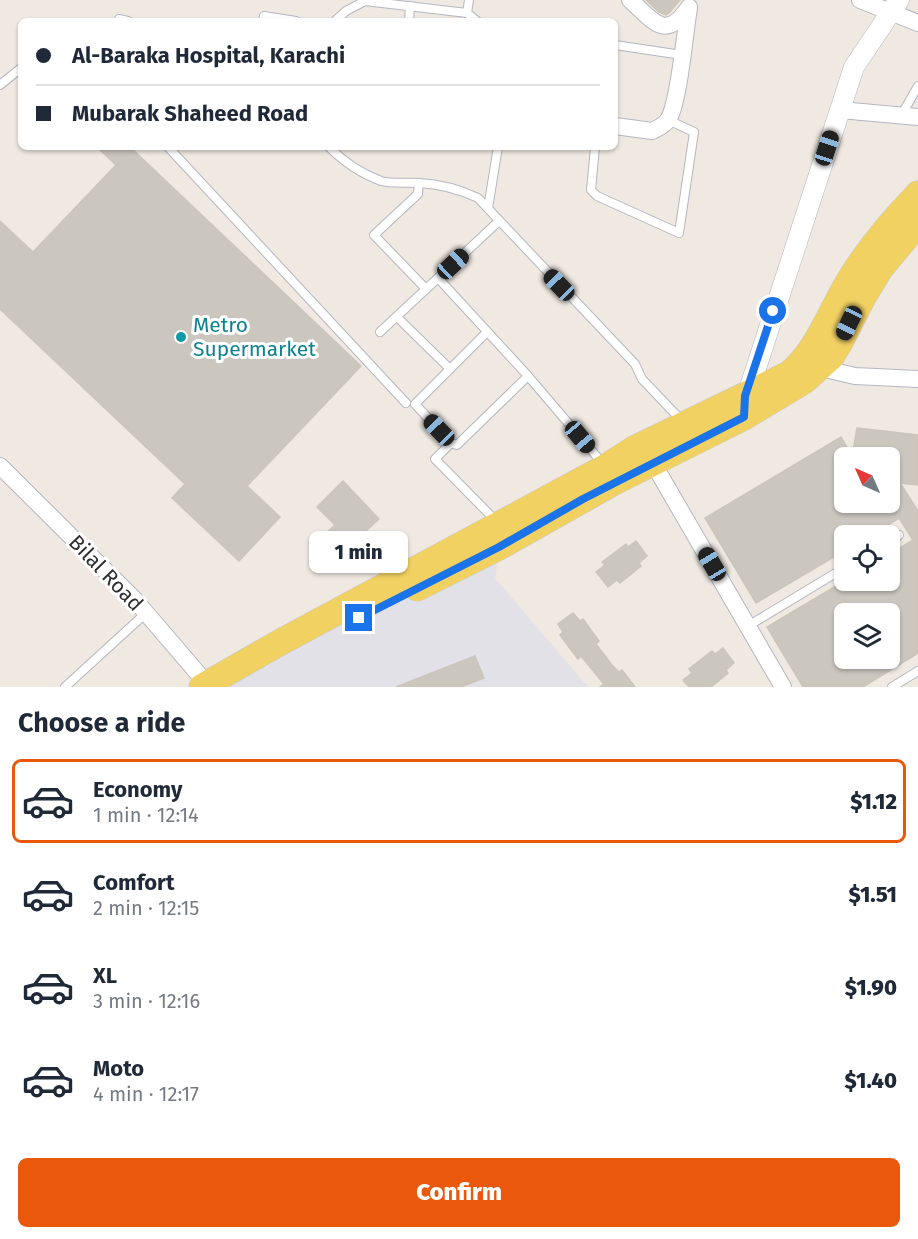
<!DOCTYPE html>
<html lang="en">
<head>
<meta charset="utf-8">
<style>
	:root { --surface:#fff; --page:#f6f6f7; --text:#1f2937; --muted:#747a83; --line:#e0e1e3; --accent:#ea580c }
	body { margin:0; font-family:"Fira Sans",sans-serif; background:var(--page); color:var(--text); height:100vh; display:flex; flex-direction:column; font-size:22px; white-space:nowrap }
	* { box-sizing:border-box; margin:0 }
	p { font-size:20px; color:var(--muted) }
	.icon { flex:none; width:33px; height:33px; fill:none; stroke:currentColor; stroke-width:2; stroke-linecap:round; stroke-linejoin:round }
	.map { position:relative; height:687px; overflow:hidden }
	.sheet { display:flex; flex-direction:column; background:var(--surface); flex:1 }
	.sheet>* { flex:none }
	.banner { position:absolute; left:18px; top:18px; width:600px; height:132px; border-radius:9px; box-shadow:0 2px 4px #0004; display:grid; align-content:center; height:132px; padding:0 18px; background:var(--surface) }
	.needle { width:39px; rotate:315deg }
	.controls { position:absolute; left:834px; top:447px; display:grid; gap:12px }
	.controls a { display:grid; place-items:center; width:66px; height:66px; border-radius:9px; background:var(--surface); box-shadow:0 2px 4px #0004; font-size:30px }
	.end { position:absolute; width:27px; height:27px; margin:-14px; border:8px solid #1a73e8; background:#fff; box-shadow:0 0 0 3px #fff }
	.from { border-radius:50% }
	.bubble { position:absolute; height:42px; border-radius:9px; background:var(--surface); box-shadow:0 2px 4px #0004; font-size:20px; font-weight:800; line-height:42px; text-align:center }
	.car { position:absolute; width:18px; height:36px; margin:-18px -9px; border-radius:8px; box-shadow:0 0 4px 2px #0007; background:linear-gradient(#222 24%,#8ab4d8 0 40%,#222 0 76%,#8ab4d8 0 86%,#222 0) }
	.banner b { display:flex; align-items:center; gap:21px; height:57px; font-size:22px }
	.banner b+b { border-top:2px solid var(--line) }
	.banner i { width:15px; height:15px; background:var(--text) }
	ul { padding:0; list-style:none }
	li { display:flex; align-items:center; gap:18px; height:84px; margin:0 12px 9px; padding:0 6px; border:3px solid transparent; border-radius:9px }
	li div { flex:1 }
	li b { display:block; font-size:22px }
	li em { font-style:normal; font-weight:800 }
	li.current { border-color:var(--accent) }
	li>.icon { width:54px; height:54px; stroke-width:1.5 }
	h2 { padding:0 18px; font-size:27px; line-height:72px }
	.action { display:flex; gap:12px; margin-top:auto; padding:12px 18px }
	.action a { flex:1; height:69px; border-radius:9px; background:var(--accent); color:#fff; font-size:24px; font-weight:800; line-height:69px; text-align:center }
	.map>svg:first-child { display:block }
	.industrial { fill:#e3e1e8 }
	.building { fill:#cbc7bf; stroke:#cbc5ba; stroke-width:1.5; fill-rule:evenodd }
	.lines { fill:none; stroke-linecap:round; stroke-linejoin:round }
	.service-casing { stroke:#b4b7c1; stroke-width:10 }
	.minor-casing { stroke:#b4b7c1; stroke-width:18 }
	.tertiary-casing { stroke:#b4b7c1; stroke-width:21 }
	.primary-casing { stroke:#c9c9c9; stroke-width:27 }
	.service { stroke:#fff; stroke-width:8 }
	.minor { stroke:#fff; stroke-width:16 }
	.tertiary { stroke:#fff; stroke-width:20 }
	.primary { stroke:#f2d163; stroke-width:26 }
	.route { stroke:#1a73e8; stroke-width:8 }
	.culture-dot { fill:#0f9aa8; stroke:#fff; stroke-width:2 }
	.labels { text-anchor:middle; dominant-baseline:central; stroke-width:6; stroke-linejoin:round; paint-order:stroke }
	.culture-label { font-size:21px; fill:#0d838f; stroke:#fff; text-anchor:start }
	.street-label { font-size:21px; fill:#2e2e2e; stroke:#fff }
</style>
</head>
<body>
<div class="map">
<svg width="918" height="687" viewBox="0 0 918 687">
	<rect width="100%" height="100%" fill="#efe9e1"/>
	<!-- industrial -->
	<path class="industrial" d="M503,532L495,578L588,687H227Z"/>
	<!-- building -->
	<g class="building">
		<path d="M646,0H680L669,13L666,15L659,12Z"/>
		<path d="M97,147H130L361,366L247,486L280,517L239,561L172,498L185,484L0,309V221L33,252L116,165Z"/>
		<path d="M857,428L918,435V485L900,483L918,511V653L863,687H803L767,627L846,580H890V554L913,540L899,518L871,536H844V551L756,603L705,518L841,437L853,458H844V502H890V455L853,451ZM844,614H890V658H844Z"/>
		<path d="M343,481L379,519L333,561L315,543L335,525L317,507Z"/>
		<path d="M636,541L647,556L639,563L641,566L620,583L617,580L608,587L596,572L605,565L602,562L626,544L628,547Z"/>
		<path d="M573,613L580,621L583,619L599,641L596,644L612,665L619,672L622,670L635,687H600L604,684L581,656L578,659L560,635L563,632L558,624Z"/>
		<path d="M723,648L734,663L726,670L728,673L711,687H689L683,680L692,673L689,669L712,651L715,654Z"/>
		<path d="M475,656L484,678L461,687H396Z"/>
	</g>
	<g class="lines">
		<!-- service casing -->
		<g class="service-casing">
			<g id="service">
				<path d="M469,0L467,13L477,21"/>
				<path d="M119,19L128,21"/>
				<path d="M263,21L264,16L296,21"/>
				<path d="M335,21L346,11L365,1L467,13"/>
				<path d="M409,21L410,6"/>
				<path d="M615,45L682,55"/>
				<path d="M0,85L21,68"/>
				<path d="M901,116L918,86"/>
				<path d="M168,147L406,403"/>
				<path d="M329,147C343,161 362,174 381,181C392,184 407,182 419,183C439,184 459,189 478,198L635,364L642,379L682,421"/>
				<path d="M595,147L591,190L597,196L679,233L694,132L668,120"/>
				<path d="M419,183L418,194L374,235L426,289"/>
				<path d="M488,208L498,147"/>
				<path d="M438,278L528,376L604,465"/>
				<path d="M397,317L450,369"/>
				<path d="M380,332L499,221"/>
				<path d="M487,332L415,404L451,443L435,459L496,521"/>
				<path d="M451,443L457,445L528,376"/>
				<path d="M890,541L899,535"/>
				<path d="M748,626L844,568"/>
				<path d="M65,687L146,613"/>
				<path d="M892,687L918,671"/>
			</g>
		</g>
		<!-- minor casing -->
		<g class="minor-casing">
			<g id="minor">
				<path d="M630,0C654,21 665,42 689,7"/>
				<path d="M860,0L918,23"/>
				<path d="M840,110L918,117"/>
				<path d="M615,126L652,131C658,128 664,126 668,120C679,104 685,31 689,8"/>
				<path d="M812,366L855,376L918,379"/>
				<path d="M653,463L783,687"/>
				<path d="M0,466L135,600L207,684"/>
			</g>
		</g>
		<!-- tertiary casing -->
		<g class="tertiary-casing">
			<path id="tertiary" d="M745,402L854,67L899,0"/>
		</g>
		<!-- primary casing -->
		<g class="primary-casing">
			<g id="primary">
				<path d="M417,588L499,547L616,481L744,417L804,381L831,357L839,344L863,297L880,269L918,223"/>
				<path d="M202,687L279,643L606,467L634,449L789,374C818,350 830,312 849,281C868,249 892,221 918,194"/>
			</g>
		</g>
		<!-- service -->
		<use href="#service" class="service"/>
		<!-- minor -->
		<use href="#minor" class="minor"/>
		<!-- tertiary -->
		<use href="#tertiary" class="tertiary"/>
		<!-- primary -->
		<use href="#primary" class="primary"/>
	</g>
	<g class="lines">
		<!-- route -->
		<path class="route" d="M359,618L499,547L583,499L744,417L745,396L773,311"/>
	</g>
	<!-- markers -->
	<circle class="culture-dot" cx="181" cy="337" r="6"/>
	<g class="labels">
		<!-- culture labels -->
		<g class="culture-label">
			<text x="193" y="325">Metro<tspan x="193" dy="24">Supermarket</tspan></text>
		</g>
		<!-- street labels -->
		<g class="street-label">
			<text transform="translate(106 573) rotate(46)">Bilal Road</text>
		</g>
	</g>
</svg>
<div class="controls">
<a><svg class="needle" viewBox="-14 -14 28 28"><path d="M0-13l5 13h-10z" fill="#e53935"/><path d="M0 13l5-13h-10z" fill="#747a83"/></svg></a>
<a><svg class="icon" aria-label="locate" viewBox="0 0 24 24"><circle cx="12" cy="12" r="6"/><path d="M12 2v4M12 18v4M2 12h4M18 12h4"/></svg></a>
<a><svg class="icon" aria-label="layers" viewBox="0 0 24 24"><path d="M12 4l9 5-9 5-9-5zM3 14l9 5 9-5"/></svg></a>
</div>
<i class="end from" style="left:773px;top:311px"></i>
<i class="end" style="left:359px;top:618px"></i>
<div class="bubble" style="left:309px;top:531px;width:99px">1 min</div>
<i class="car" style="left:827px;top:148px;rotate:18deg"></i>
<i class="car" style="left:453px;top:264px;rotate:47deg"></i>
<i class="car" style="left:559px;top:285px;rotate:316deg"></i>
<i class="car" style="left:849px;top:323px;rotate:205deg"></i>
<i class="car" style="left:439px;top:430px;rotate:316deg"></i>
<i class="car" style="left:580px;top:437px;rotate:140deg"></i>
<i class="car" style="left:712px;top:564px;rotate:329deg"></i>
<div class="banner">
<b><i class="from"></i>Al-Baraka Hospital, Karachi</b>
<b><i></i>Mubarak Shaheed Road</b>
</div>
</div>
<section class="sheet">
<h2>Choose a ride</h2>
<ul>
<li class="current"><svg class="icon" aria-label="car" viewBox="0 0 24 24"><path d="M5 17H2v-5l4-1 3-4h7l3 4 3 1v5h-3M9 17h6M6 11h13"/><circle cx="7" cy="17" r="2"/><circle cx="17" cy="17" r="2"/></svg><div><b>Economy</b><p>1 min · 12:14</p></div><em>$1.12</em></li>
<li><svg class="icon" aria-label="car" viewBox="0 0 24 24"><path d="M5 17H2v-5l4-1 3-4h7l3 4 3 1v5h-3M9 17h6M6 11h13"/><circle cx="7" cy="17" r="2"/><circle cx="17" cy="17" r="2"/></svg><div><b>Comfort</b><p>2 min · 12:15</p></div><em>$1.51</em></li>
<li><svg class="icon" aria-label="car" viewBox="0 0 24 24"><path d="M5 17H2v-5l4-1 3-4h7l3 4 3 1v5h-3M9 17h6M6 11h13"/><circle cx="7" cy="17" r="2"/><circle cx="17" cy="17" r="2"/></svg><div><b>XL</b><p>3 min · 12:16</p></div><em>$1.90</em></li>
<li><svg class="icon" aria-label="car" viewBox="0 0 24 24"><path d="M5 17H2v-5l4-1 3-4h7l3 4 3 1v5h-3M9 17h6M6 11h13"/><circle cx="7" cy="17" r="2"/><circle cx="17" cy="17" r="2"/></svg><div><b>Moto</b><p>4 min · 12:17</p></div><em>$1.40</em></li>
</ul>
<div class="action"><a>Confirm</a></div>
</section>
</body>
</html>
